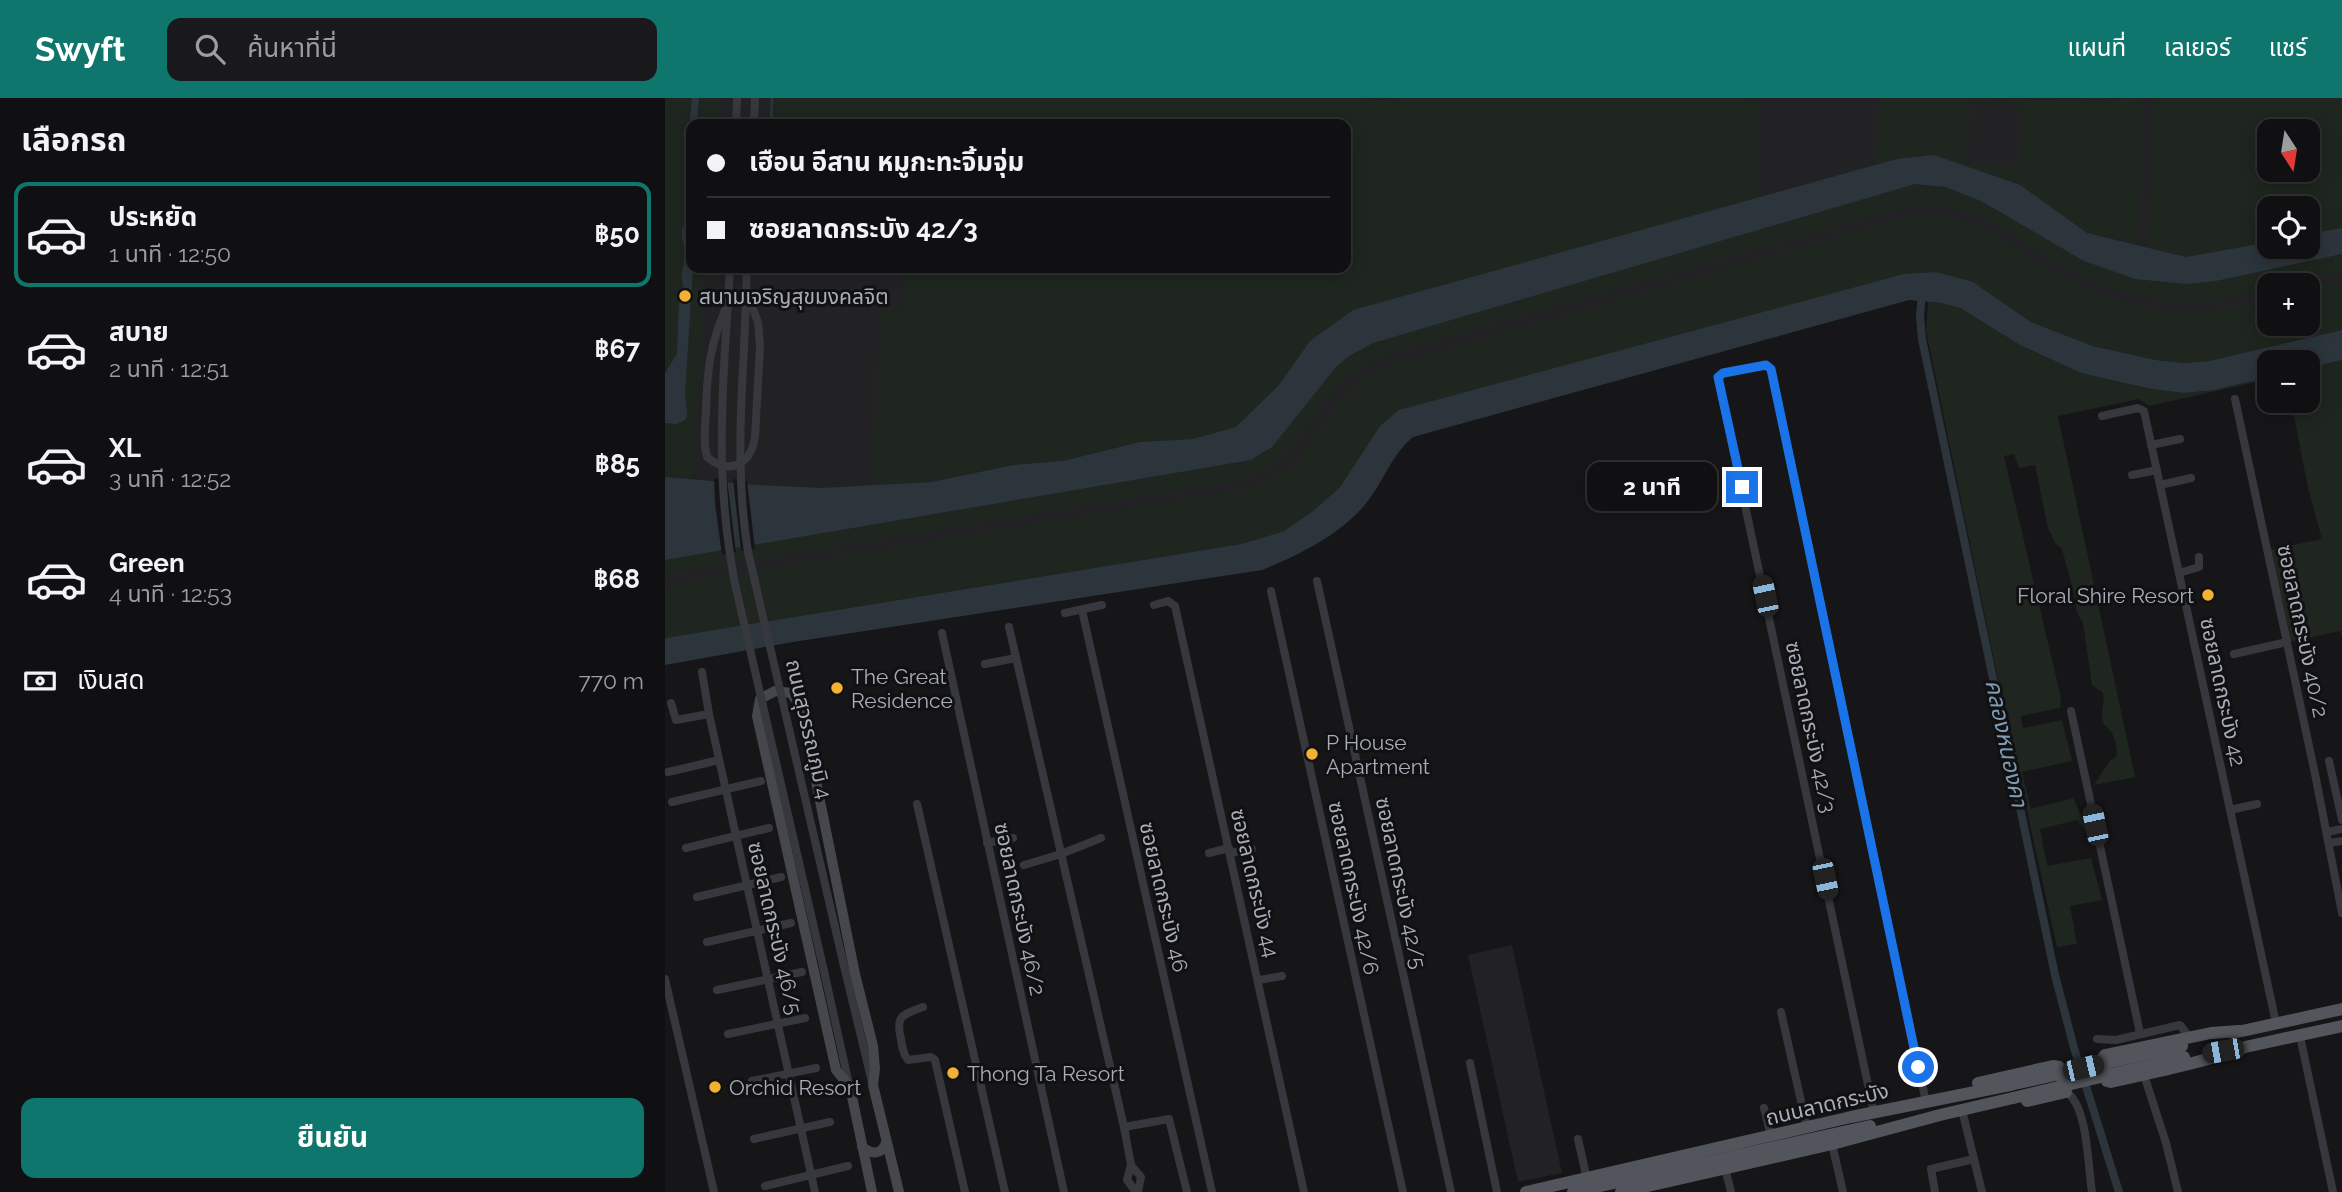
<!DOCTYPE html>
<html lang="th">
<head>
<meta charset="utf-8">
<style>
	:root { --surface:#101012; --page:#19191b; --text:#f1f3f6; --muted:#9c9d9f; --line:#303032; --accent:#0f766e }
	body { margin:0; font-family:Raleway,"Noto Sans Thai",sans-serif; background:var(--page); color:var(--text); height:100vh; display:flex; flex-direction:column; font-size:26px; white-space:nowrap }
	* { box-sizing:border-box; margin:0 }
	p { font-size:23px; color:var(--muted) }
	.icon { flex:none; width:38px; height:38px; fill:none; stroke:currentColor; stroke-width:2; stroke-linecap:round; stroke-linejoin:round }
	.map { position:relative; flex:1; overflow:hidden }
	.drawer { display:flex; flex-direction:column; background:var(--surface); width:665px }
	.drawer>* { flex:none }
	.guide { position:absolute; left:21px; top:21px; width:665px; height:154px; border-radius:14px; box-shadow:0 4px 18px #0003,0 0 0 2px var(--line); display:grid; align-content:center; height:154px; padding:0 21px; background:var(--surface) }
	.needle { width:46px; rotate:168deg }
	.fabs { position:absolute; left:1592px; top:21px; display:grid; gap:14px }
	.fabs a { display:grid; place-items:center; width:63px; height:63px; border-radius:14px; background:var(--surface); box-shadow:0 4px 18px #0003,0 0 0 2px var(--line); font-size:35px }
	.end { position:absolute; width:32px; height:32px; margin:-16px; border:9px solid #1a73e8; background:#fff; box-shadow:0 0 0 4px #fff }
	.from { border-radius:50% }
	.bubble { position:absolute; height:49px; border-radius:14px; background:var(--surface); box-shadow:0 4px 18px #0003,0 0 0 2px var(--line); font-size:23px; font-weight:700; line-height:49px; text-align:center }
	.car { position:absolute; width:21px; height:42px; margin:-21px -10px; border-radius:9px; box-shadow:0 0 5px 2px #0007; background:linear-gradient(#222 24%,#8ab4d8 0 40%,#222 0 76%,#8ab4d8 0 86%,#222 0) }
	.guide b { display:flex; align-items:center; gap:24px; height:66px; font-size:26px }
	.guide b+b { border-top:2px solid var(--line) }
	.guide i { width:18px; height:18px; background:var(--text) }
	ul { padding:0; list-style:none }
	li { display:flex; align-items:center; gap:21px; height:105px; margin:0 14px 10px; padding:0 7px; border:4px solid transparent; border-radius:14px }
	li div { flex:1 }
	li b { display:block; font-size:26px }
	li em { font-style:normal; font-weight:700 }
	li.active { border-color:var(--accent) }
	li>.icon { width:63px; height:63px; stroke-width:1.5 }
	h2 { padding:0 21px; font-size:32px; line-height:84px }
	.pay { display:flex; align-items:center; gap:18px; height:77px; padding:0 21px; font-size:26px }
	.pay p { margin-inline-start:auto }
	.primary-button { display:flex; gap:14px; margin-top:auto; padding:14px 21px }
	.primary-button a { flex:1; height:80px; border-radius:14px; background:var(--accent); color:#fff; font-size:28px; font-weight:700; line-height:80px; text-align:center }
	header { display:flex; align-items:center; gap:42px; box-sizing:border-box; height:98px; padding:0 35px; background:var(--accent); color:#fff }
	header strong { font-size:33px }
	nav { display:flex; gap:38px; margin-inline-start:auto; font-size:24px }
	.search { width:490px; height:63px; background:var(--page); display:flex; align-items:center; gap:18px; box-sizing:border-box; padding:0 24px; border-radius:14px; color:var(--muted); font-size:26px }
	main { display:flex; flex:1; min-height:0 }
	.map>svg:first-child { display:block }
	.built { fill:#222225; fill-rule:evenodd }
	.green { fill:#1e261f; fill-rule:evenodd }
	.water { fill:#2c353c }
	.pier { fill:#161618 }
	.lines { fill:none; stroke-linecap:round; stroke-linejoin:round }
	.stream { stroke:#2c353c; stroke-width:2.5 }
	.canal { stroke:#2c353c; stroke-width:8 }
	.street { stroke:#37383d; stroke-width:8 }
	.secondary { stroke:#45474d; stroke-width:10 }
	.primary { stroke:#53555c; stroke-width:12 }
	.street-bridge { stroke:#37383d; stroke-width:8 }
	.primary-bridge { stroke:#53555c; stroke-width:12 }
	.route { stroke:#1a73e8; stroke-width:9 }
	.poi-dot { fill:#f2b134; stroke:#111113; stroke-width:2.5 }
	.labels { text-anchor:middle; dominant-baseline:central; stroke-width:6; stroke-linejoin:round; paint-order:stroke }
	.poi-label { font-size:21px; fill:#a8adb8; stroke:#111113; text-anchor:start }
	.street-label { font-size:21px; fill:#a8adb8; stroke:#111113 }
	.water-label { font-size:23px; font-style:italic; fill:#7f9bb3; stroke:#111113 }
</style>
</head>
<body>
<header>
<strong>Swyft</strong>
<div class="search"><svg class="icon" aria-label="search" viewBox="0 0 24 24"><circle cx="10" cy="10" r="6"/><path d="M15 15l6 6"/></svg>ค้นหาที่นี่</div>
<nav><a>แผนที่</a><a>เลเยอร์</a><a>แชร์</a></nav>
</header>
<main>
<section class="drawer">
<h2>เลือกรถ</h2>
<ul>
<li class="active"><svg class="icon" aria-label="car" viewBox="0 0 24 24"><path d="M5 17H2v-5l4-1 3-4h7l3 4 3 1v5h-3M9 17h6M6 11h13"/><circle cx="7" cy="17" r="2"/><circle cx="17" cy="17" r="2"/></svg><div><b>ประหยัด</b><p>1 นาที · 12:50</p></div><em>฿50</em></li>
<li><svg class="icon" aria-label="car" viewBox="0 0 24 24"><path d="M5 17H2v-5l4-1 3-4h7l3 4 3 1v5h-3M9 17h6M6 11h13"/><circle cx="7" cy="17" r="2"/><circle cx="17" cy="17" r="2"/></svg><div><b>สบาย</b><p>2 นาที · 12:51</p></div><em>฿67</em></li>
<li><svg class="icon" aria-label="car" viewBox="0 0 24 24"><path d="M5 17H2v-5l4-1 3-4h7l3 4 3 1v5h-3M9 17h6M6 11h13"/><circle cx="7" cy="17" r="2"/><circle cx="17" cy="17" r="2"/></svg><div><b>XL</b><p>3 นาที · 12:52</p></div><em>฿85</em></li>
<li><svg class="icon" aria-label="car" viewBox="0 0 24 24"><path d="M5 17H2v-5l4-1 3-4h7l3 4 3 1v5h-3M9 17h6M6 11h13"/><circle cx="7" cy="17" r="2"/><circle cx="17" cy="17" r="2"/></svg><div><b>Green</b><p>4 นาที · 12:53</p></div><em>฿68</em></li>
</ul>
<div class="pay"><svg class="icon" aria-label="cash" viewBox="0 0 24 24"><path d="M3 7h18v10H3z"/><circle cx="12" cy="12" r="2"/></svg>เงินสด<p>770 m</p></div>
<div class="primary-button"><a>ยืนยัน</a></div>
</section>
<div class="map">
<svg width="1677" height="1094" viewBox="0 0 1677 1094">
	<rect width="100%" height="100%" fill="#161618"/>
	<!-- built -->
	<g class="built">
		<path d="M0,0H1677V214L1643,222V187H1605V226L1565,239L1342,184L733,296L658,377L0,520ZM26,26H681V170H26ZM1605,33H1643V72H1605ZM1605,110H1643V149H1605Z"/>
		<path d="M847,847L897,1075L853,1084L803,857Z"/>
	</g>
	<!-- green -->
	<g class="green">
		<path d="M0,0H57L54,26H26V170H42L29,378L0,377Z"/>
		<path d="M110,0H697L728,3L729,0H1078L1079,3L1096,4L1094,100L688,212L645,244L614,287L571,329L528,341L475,344L398,363L349,367L266,384L209,387L215,212L239,213L238,170H681V26H109Z"/>
		<path d="M1213,0H1324V5L1306,4L1303,65L1354,68L1357,7L1339,6V0L1443,4L1457,0H1479L1473,148L1422,135L1355,87L1210,67Z"/>
		<path d="M1490,0H1677V130L1643,136V110H1605V144L1521,159L1482,150ZM1605,33H1643V72H1605Z"/>
		<path d="M1250,86L1280,89L1316,103L1419,163L1470,181L1521,186L1551,183L1677,156V174L1618,187H1605V190C1587,194 1570,200 1552,202C1512,207 1469,201 1431,185C1365,158 1322,99 1242,109L732,253C711,261 692,270 676,286C635,326 638,360 575,383L0,476V462L586,362L600,355L671,269L684,258L708,245Z"/>
		<path d="M1258,118C1272,119 1286,120 1300,124C1331,134 1356,156 1384,172C1437,202 1491,219 1552,212C1570,210 1588,204 1605,200V226H1643V192L1677,184V232L1544,263L1520,265L1491,262L1428,248L1366,224L1308,184L715,328L675,389L648,413L619,433L576,446L0,540V488L579,392C595,386 610,380 623,370C648,349 662,316 684,292C694,283 704,277 716,271L1231,122Z"/>
		<path d="M1263,204L1276,205L1295,210L1355,247L1416,275L1486,291L1519,295L1549,292L1605,279V281L1484,308L1474,301L1393,318L1470,679L1429,687L1444,664L1452,658C1451,649 1451,639 1444,631C1439,625 1440,631 1438,623C1435,615 1440,606 1438,595L1427,587L1418,525L1412,515L1409,495L1397,451L1390,445L1383,430L1370,367L1354,370L1349,356L1339,358L1396,600L1395,610L1356,618L1358,630L1397,622L1407,663L1357,674L1366,711L1408,700L1422,728L1421,734L1412,722L1375,731L1382,768L1426,760L1437,802L1405,808L1412,846L1392,849L1333,581L1261,233Z"/>
		<path d="M1677,262V539L1675,533L1624,544L1604,452L1657,441L1643,390L1626,303H1643V270Z"/>
	</g>
	<!-- water -->
	<g class="water">
		<path d="M27,0H34L32,26H26V101H24L19,95L22,78L20,69Z"/>
		<path d="M1269,57L1355,87L1422,135L1521,159L1605,144V149H1643V136L1677,130V156L1551,183L1521,186L1470,181L1419,163L1316,103L1280,89L1250,86L708,245L684,258L671,269L607,349L586,362L0,462V379L93,387L157,390L266,384L349,367L398,363L475,344L528,341L571,329L614,287L645,243L688,212L1232,61Z"/>
		<path d="M23,123L26,124V170H28L20,295L22,315L21,321L12,326L0,325V275L12,256L14,202L19,199C19,191 16,184 17,176C17,170 20,164 20,158C20,145 13,138 20,124Z"/>
		<path d="M1271,174L1308,184L1366,224L1428,248L1491,262L1520,265L1544,263L1677,232V262L1643,270V264H1605V279L1549,292L1519,295L1486,291L1416,275L1355,247L1295,210L1276,205L1244,202L748,339C725,358 717,388 698,409C670,440 633,457 597,472L128,544L0,567V540L576,446L619,433L648,413L675,389L715,328L734,312L1239,176Z"/>
	</g>
	<!-- pier -->
	<g class="pier">
		<path d="M49,380L62,381L71,454L57,457L50,405Z"/>
		<path d="M68,381L82,383L90,451L76,453Z"/>
	</g>
	<g class="lines">
		<!-- stream -->
		<path class="stream" d="M106,26L107,0"/>
		<!-- canal -->
		<path class="canal" d="M1257,193L1255,218L1257,241L1390,877L1409,950L1454,1094"/>
		<!-- street -->
		<g class="street">
			<path d="M71,26L72,0"/>
			<path d="M89,26L90,0"/>
			<path d="M64,203C45,245 42,270 41,315C40,330 38,345 42,359C65,378 86,366 90,339L95,248L93,224L81,194"/>
			<path d="M60,251L65,170"/>
			<path d="M79,251L82,170"/>
			<path d="M1570,301L1650,676L1677,815"/>
			<path d="M1437,318L1473,310L1479,313L1611,925"/>
			<path d="M1486,347L1515,341"/>
			<path d="M1467,377L1492,372"/>
			<path d="M1495,387L1526,380"/>
			<path d="M1514,475L1534,469V459"/>
			<path d="M652,483L786,1094"/>
			<path d="M606,493L738,1094"/>
			<path d="M489,507L503,503L510,508L639,1094"/>
			<path d="M417,512L547,1094"/>
			<path d="M400,515L437,507"/>
			<path d="M344,529L459,1029L466,1067L462,1082L471,1094"/>
			<path d="M277,535L399,1094"/>
			<path d="M1569,556L1622,544"/>
			<path d="M320,566L351,560"/>
			<path d="M37,574L44,616L150,1094"/>
			<path d="M6,605L11,622L44,616"/>
			<path d="M1406,613L1475,935"/>
			<path d="M1664,663L1677,722"/>
			<path d="M3,674L54,662"/>
			<path d="M7,704L96,683"/>
			<path d="M252,706L340,1094"/>
			<path d="M1565,712L1592,706"/>
			<path d="M1662,734L1677,731"/>
			<path d="M322,745L348,740"/>
			<path d="M1664,745L1677,743"/>
			<path d="M21,750L104,730"/>
			<path d="M544,755L564,750"/>
			<path d="M565,755L587,751"/>
			<path d="M359,767L396,756L436,740"/>
			<path d="M32,799L116,779"/>
			<path d="M42,844L126,825"/>
			<path d="M179,868L207,984"/>
			<path d="M159,873L184,986"/>
			<path d="M0,881L49,1094"/>
			<path d="M594,882L617,878"/>
			<path d="M52,892L137,874"/>
			<path d="M258,909C238,917 230,917 236,941C237,949 238,956 243,962L266,959L270,962L300,1094"/>
			<path d="M1116,914L1142,1030"/>
			<path d="M63,936L140,920"/>
			<path d="M1635,938L1668,1094"/>
			<path d="M1432,941L1451,942L1515,927L1524,939"/>
			<path d="M805,965L832,1094"/>
			<path d="M1479,977L1501,1045L1513,1094"/>
			<path d="M87,983L151,970"/>
			<path d="M1401,994C1423,1007 1423,1070 1427,1094"/>
			<path d="M1099,1010L1106,1038"/>
			<path d="M1297,1012L1317,1094"/>
			<path d="M1209,1015L1053,280L1058,276L1101,267L1106,271L1261,1004"/>
			<path d="M459,1029L504,1021L522,1094"/>
			<path d="M89,1041L165,1024"/>
			<path d="M913,1041L922,1081"/>
			<path d="M1167,1046L1178,1094"/>
			<path d="M466,1067L476,1079L473,1094"/>
			<path d="M1060,1070L1066,1094"/>
			<path d="M100,1088L183,1068"/>
			<path d="M1270,1094L1266,1071L1309,1061"/>
		</g>
		<!-- secondary -->
		<g class="secondary">
			<path d="M197,1049C206,1056 216,1058 221,1045"/>
			<path d="M207,1094L185,989L171,972L92,618L95,601L110,593L126,595L136,609L190,876L208,948L210,971L208,987L234,1094"/>
		</g>
		<!-- primary -->
		<g class="primary">
			<path d="M1574,933L1546,935L1440,957L1437,961L1442,983L1446,984C1490,974 1535,965 1578,950"/>
			<path d="M1568,935L1677,911"/>
			<path d="M1571,951L1677,928"/>
			<path d="M1313,985L1388,968L1394,969L1401,994L1362,1003"/>
			<path d="M861,1094L1186,1019L1345,987"/>
			<path d="M908,1094L1205,1028"/>
			<path d="M956,1094L1167,1046L1275,1017L1348,1000"/>
		</g>
		<!-- street-bridge -->
		<g class="street-bridge">
			<path d="M60,251C55,335 54,402 70,486L159,873"/>
			<path d="M79,251C75,320 72,386 83,454L179,868"/>
		</g>
		<!-- primary-bridge -->
		<g class="primary-bridge">
			<path d="M1345,987L1517,948"/>
			<path d="M1348,1000L1519,959"/>
		</g>
	</g>
	<g class="lines">
		<!-- route -->
		<path class="route" d="M1077,389L1053,279L1058,275L1101,267L1106,271L1253,969"/>
	</g>
	<!-- markers -->
	<g class="poi-dot">
		<circle cx="20" cy="198" r="7"/>
		<circle cx="1543" cy="497" r="7"/>
		<circle cx="172" cy="590" r="7"/>
		<circle cx="647" cy="656" r="7"/>
		<circle cx="288" cy="975" r="7"/>
		<circle cx="50" cy="989" r="7"/>
	</g>
	<g class="labels">
		<!-- poi labels -->
		<g class="poi-label">
			<text x="34" y="198">สนามเจริญสุขมงคลจิต</text>
			<text x="1529" y="497" text-anchor="end">Floral Shire Resort</text>
			<text x="186" y="578">The Great<tspan x="186" dy="24">Residence</tspan></text>
			<text x="661" y="644">P House<tspan x="661" dy="24">Apartment</tspan></text>
			<text x="302" y="975">Thong Ta Resort</text>
			<text x="64" y="989">Orchid Resort</text>
		</g>
		<!-- street labels -->
		<g class="street-label">
			<text transform="translate(1638 533) rotate(78)">ซอยลาดกระบัง 40/2</text>
			<text transform="translate(1558 594) rotate(78)">ซอยลาดกระบัง 42</text>
			<text transform="translate(1146 629) rotate(78)">ซอยลาดกระบัง 42/3</text>
			<text transform="translate(144 631) rotate(77)">ถนนสุวรรณภูมิ 4</text>
			<text transform="translate(590 785) rotate(77)">ซอยลาดกระบัง 44</text>
			<text transform="translate(736 785) rotate(78)">ซอยลาดกระบัง 42/5</text>
			<text transform="translate(689 790) rotate(78)">ซอยลาดกระบัง 42/6</text>
			<text transform="translate(499 799) rotate(77)">ซอยลาดกระบัง 46</text>
			<text transform="translate(355 811) rotate(78)">ซอยลาดกระบัง 46/2</text>
			<text transform="translate(110 830) rotate(77)">ซอยลาดกระบัง 46/5</text>
			<text transform="translate(1162 1006) rotate(-13)">ถนนลาดกระบัง</text>
		</g>
		<!-- water labels -->
		<g class="water-label">
			<text transform="translate(1342 645) rotate(78)">คลองหนองคา</text>
		</g>
	</g>
</svg>
<div class="fabs">
<a><svg class="needle" viewBox="-14 -14 28 28"><path d="M0-13l5 13h-10z" fill="#e53935"/><path d="M0 13l5-13h-10z" fill="#9c9d9f"/></svg></a>
<a><svg class="icon" aria-label="locate" viewBox="0 0 24 24"><circle cx="12" cy="12" r="6"/><path d="M12 2v4M12 18v4M2 12h4M18 12h4"/></svg></a>
<a>+</a>
<a>−</a>
</div>
<i class="end from" style="left:1253px;top:969px"></i>
<i class="end" style="left:1077px;top:389px"></i>
<div class="bubble" style="left:922px;top:364px;width:130px">2 นาที</div>
<i class="car" style="left:1100px;top:498px;rotate:348deg"></i>
<i class="car" style="left:1430px;top:727px;rotate:348deg"></i>
<i class="car" style="left:1160px;top:781px;rotate:168deg"></i>
<i class="car" style="left:1558px;top:953px;rotate:260deg"></i>
<i class="car" style="left:1418px;top:970px;rotate:77deg"></i>
<div class="guide">
<b><i class="from"></i>เฮือน อีสาน หมูกะทะจิ้มจุ่ม</b>
<b><i></i>ซอยลาดกระบัง 42/3</b>
</div>
</div>
</main>
</body>
</html>
